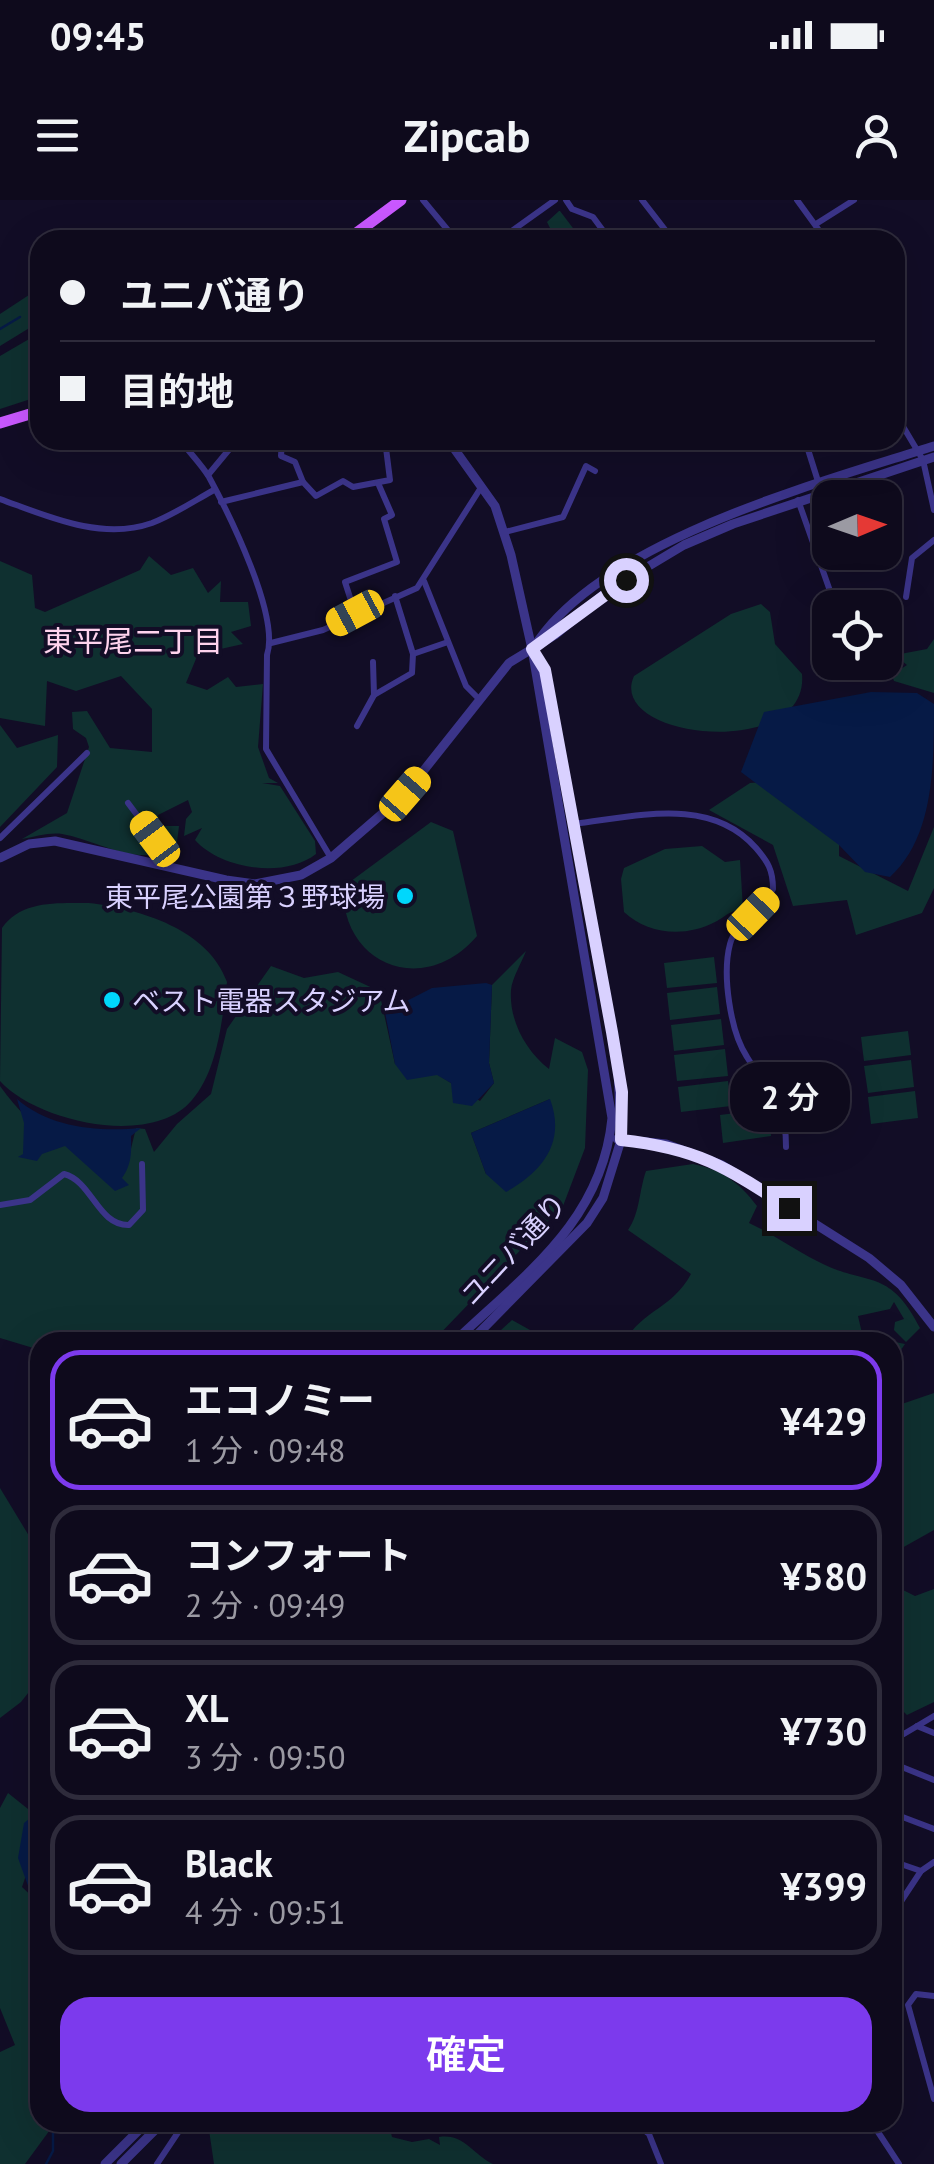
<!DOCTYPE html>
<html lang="ja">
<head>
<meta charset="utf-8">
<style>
	:root { --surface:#0e0a1c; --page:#1c1829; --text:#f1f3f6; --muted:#9b9aa3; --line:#2e2b3b; --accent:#7c3aed }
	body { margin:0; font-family:"PT Sans","Noto Sans JP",sans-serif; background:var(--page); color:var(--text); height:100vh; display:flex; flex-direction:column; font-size:38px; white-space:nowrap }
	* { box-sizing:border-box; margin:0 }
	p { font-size:32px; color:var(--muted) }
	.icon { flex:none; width:55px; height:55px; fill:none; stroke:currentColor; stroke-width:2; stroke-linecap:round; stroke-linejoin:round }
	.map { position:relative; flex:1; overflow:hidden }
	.sheet { position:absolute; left:30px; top:1132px; width:872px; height:800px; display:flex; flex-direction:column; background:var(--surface); border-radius:30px; box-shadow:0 10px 40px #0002,0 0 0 2px var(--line) }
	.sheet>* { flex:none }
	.guide { position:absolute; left:30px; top:30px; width:875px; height:220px; border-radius:30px; box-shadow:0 10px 40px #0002,0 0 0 2px var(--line); display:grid; align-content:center; height:220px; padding:0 30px; background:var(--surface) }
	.needle { width:65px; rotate:88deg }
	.buttons { position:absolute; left:812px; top:280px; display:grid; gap:20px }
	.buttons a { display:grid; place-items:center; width:90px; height:90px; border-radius:20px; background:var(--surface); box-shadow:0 10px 40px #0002,0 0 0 2px var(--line); font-size:50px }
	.end { position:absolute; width:45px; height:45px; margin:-22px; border:12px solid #d9d1ff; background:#111; box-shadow:0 0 0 5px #111 }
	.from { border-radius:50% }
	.bubble { position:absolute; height:70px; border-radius:30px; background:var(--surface); box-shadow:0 10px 40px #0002,0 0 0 2px var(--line); font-size:32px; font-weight:600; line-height:70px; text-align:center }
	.car { position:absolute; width:30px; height:60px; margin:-30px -15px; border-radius:12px; box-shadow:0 0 8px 2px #0007; background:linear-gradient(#f5c518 24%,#345 0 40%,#f5c518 0 76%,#345 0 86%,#f5c518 0) }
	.guide b { display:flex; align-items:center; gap:35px; height:95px; font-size:38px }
	.guide b+b { border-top:2px solid var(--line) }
	.guide i { width:25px; height:25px; background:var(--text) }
	ul { padding:18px 0 0; list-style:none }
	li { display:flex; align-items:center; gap:30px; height:140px; margin:0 20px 15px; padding:0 10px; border:5px solid var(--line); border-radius:30px }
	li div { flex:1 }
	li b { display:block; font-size:38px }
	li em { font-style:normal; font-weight:600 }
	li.on { border-color:var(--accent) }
	li>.icon { width:90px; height:90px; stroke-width:1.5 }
	.cta { display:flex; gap:20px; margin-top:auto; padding:20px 30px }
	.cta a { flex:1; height:115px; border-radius:30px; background:var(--accent); color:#fff; font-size:40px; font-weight:600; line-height:115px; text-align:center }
	.status { display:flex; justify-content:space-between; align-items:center; height:70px; padding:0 50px; background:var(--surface); direction:ltr }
	.status svg { height:28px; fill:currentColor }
	header { display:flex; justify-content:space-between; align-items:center; height:130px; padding:0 30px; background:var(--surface); font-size:45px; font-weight:600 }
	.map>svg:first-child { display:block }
	.green { fill:#0f3030; fill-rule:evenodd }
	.water { fill:#061a46 }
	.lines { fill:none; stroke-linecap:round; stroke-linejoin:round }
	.stream { stroke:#061a46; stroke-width:2.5 }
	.minor { stroke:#3b3489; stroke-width:6 }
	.tertiary { stroke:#3b3489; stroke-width:9 }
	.primary { stroke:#c958ff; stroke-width:11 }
	.route { stroke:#d9d1ff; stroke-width:12 }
	.poi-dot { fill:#00d7fc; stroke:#120d26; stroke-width:4 }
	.labels { text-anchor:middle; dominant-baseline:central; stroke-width:8; stroke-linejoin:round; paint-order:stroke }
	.poi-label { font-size:28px; fill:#d9d1ff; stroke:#120d26; text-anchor:end }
	.street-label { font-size:28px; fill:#d9d1ff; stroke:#120d26 }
	.neighbourhood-label { font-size:30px; fill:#ffd3ed; stroke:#120d26 }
</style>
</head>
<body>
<div class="status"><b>09:45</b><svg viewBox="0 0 49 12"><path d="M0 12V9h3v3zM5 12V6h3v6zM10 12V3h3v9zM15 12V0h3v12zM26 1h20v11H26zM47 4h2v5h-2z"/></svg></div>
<header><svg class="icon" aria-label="menu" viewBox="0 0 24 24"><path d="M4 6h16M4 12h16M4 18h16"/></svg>Zipcab<svg class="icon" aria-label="person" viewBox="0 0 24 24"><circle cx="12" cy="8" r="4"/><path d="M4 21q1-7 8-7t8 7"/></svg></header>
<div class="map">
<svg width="934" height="1964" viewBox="0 0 934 1964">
	<rect width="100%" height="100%" fill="#120d26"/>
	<!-- green -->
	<g class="green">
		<path d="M559,11H560L582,40H556L547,22Z"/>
		<path d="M32,93L40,113L31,127L0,146V114Z"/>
		<path d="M36,135L40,142V196L0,209V156Z"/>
		<path d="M149,356L171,375L193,368L208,393L221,381L220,402H248L251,426L231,432L243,444L198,454L186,483L207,490L228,477L236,487L263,484L258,547L269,578L278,583H262L280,586L315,641L316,654C284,679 221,669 195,640L202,628L184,636L186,619L192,612L188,600L158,615L160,626H179L177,642C146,673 98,640 62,634C50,632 34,637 22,639L67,613L89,547L86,538L73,529L72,512L87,511L110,548L152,552V509L121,476L76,491L47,481L45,526L0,518V361L32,375L35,408L45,412L140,370Z"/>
		<path d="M761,404L770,412L775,444L802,474C810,561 605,540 634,476L731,414Z"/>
		<path d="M934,439V493L894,481L892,475L907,465L895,455L927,449Z"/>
		<path d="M0,525L17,548L58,535L57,567L0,627Z"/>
		<path d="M801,579L839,610V656L908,691L934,627V688L922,713L856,735L847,700L793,706L773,645L709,610L750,583Z"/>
		<path d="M431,622L453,631L477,736C425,797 342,767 343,687Z"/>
		<path d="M702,646L725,662L740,660L743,709C728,711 727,716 715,722C685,738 647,734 624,712L621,679L624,668L665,649Z"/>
		<path d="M89,703C140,709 208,729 227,782C222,820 218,870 192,900C152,948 37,922 0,881L2,728C21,700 58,703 89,703Z"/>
		<path d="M526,751C522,762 512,778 511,790C509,821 526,851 549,869L555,838L582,852L588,870L585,948L563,1006L432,1142H40V1150L0,1138V886C36,937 70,947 127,965L136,928L145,929L154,952L177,924L211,894L227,829L271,766L304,778L338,772L379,791L395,864L438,875L480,901L494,883L489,863L492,785ZM550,899L486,974L471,933Z"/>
		<path d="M714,757L717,783L667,788L664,763Z"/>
		<path d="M717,787L720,814L670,820L667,793Z"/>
		<path d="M721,819L724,845L674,851L671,825Z"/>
		<path d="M908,831L911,855L864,861L861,837Z"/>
		<path d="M725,849L728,876L677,881L674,855Z"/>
		<path d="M911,860L914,887L868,893L864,866Z"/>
		<path d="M728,881L731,906L681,912L678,887Z"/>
		<path d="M915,891L918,918L871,924L868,897Z"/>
		<path d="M769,909L771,936L723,943L720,915Z"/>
		<path d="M693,964C722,970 739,982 757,1006L749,1023C773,1034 793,1049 817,1061C865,1087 889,1066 920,1128L906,1142L894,1130L895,1122L904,1119L894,1102L890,1109L858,1116L864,1142H624C645,1108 672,1109 691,1074L628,1030C640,1013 639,991 646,971Z"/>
		<path d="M512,1120L539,1135L538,1142H488Z"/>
		<path d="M890,1141L905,1144L894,1160L900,1169L899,1201L893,1200Z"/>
		<path d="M934,1193V1330L893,1353V1207Z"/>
		<path d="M0,1288L40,1354V1478L21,1502L0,1518Z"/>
		<path d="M893,1385L915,1396L934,1389V1502L907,1515L901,1509L893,1513Z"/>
		<path d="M8,1593L33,1613L24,1645L28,1669L22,1687L40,1704V1922L55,1923L25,1964H0V1852L15,1845L0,1808V1608Z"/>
		<path d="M192,1923H245L248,1927L253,1922L322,1928L333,1923H397L390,1929L392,1937L412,1942L429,1939L440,1945L439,1937C464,1933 472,1954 493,1964H214L208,1923Z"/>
	</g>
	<!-- water -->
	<g class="water">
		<path d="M871,492L917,493L934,504C934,566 934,637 890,677L865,672L839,645L741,572L764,512Z"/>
		<path d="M486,783L492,785L489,863L494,883L472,906L453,903L451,883L437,875L407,880L395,864L385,812L432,788Z"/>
		<path d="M17,899C50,928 99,932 141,928L131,936C131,949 133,963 122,978L129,985L115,991L65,946L42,954L37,961L18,957L23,954L24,923Z"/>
		<path d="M550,899C566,942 543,971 506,992L486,974L471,933Z"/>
		<path d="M40,1610V1719L18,1658L24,1623Z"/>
	</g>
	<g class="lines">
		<!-- stream -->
		<g class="stream">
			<path d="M0,129L20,117"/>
			<path d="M46,1964L53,1951V1922"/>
		</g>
		<!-- minor -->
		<g class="minor">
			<path d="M423,0L456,40"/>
			<path d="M566,0L572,9L593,17L610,40"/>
			<path d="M642,0L673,40"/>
			<path d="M797,0L826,40"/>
			<path d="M816,24L854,0"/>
			<path d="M499,40L555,0"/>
			<path d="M895,213L923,260L934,310"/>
			<path d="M180,240C189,252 202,265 209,277C229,314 280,416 267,455L266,549L331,658"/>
			<path d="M282,240L281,256L295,262L303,282"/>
			<path d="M805,240L822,294"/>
			<path d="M208,275L237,240"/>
			<path d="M0,299C47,316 101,341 152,323C173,315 194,301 214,290"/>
			<path d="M798,300L836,408"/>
			<path d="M221,302L303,282L316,296L343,281L353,287L390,280L385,240"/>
			<path d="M505,332L563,317L586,266L595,271"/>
			<path d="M424,381L466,486L479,499"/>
			<path d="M395,396L413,454L448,442"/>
			<path d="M906,397L912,358L934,340"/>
			<path d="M355,413L345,382L397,362L384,319L392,315L378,283"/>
			<path d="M271,443L323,430L417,388L482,286"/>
			<path d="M373,462L374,495"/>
			<path d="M357,526L374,495L412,473L413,454"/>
			<path d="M128,603L155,639V664"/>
			<path d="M573,624C634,617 710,595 756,648C768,662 773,670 773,689C762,708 736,722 730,744C722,774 730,831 747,857C769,893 786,897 786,947"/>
			<path d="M0,638L87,553"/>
			<path d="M0,1005L30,1000L64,974C92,981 98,1026 129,1025L143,1010L142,964"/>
			<path d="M917,1526L934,1533"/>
			<path d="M892,1541L934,1516"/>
			<path d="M892,1563L934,1580"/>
			<path d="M892,1613L934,1629"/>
			<path d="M892,1661L921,1671"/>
			<path d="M892,1715L921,1671L934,1662"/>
			<path d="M934,1796L916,1794L908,1805L934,1899"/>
			<path d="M634,1922L649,1934L661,1964"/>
			<path d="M878,1932L899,1964"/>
			<path d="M157,1964L185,1922"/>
		</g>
		<!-- tertiary -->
		<g class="tertiary">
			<path d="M448,240L495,306L511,355L532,449L612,918C602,1022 524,1075 454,1142"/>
			<path d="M534,447C600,341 819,283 934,246"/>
			<path d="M0,658L29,644L55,641L226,680L255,684L301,675L331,658L405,594L509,463L555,435L609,390L684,345L733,324L934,257"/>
			<path d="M617,939L666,944L722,965L869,1058L901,1085L934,1127"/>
			<path d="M470,1142L587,1023L603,998L621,940L618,867L545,470L534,451"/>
			<path d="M105,1964L147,1922"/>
			<path d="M121,1964L163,1922"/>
		</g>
		<!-- primary -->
		<g class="primary">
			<path d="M347,40L401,0"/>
			<path d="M0,223L40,211"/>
		</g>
	</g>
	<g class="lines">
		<!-- route -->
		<path class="route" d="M626,380L532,449L545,470L612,832L622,892L621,940C697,948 726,967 789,1008"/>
	</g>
	<!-- markers -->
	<g class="poi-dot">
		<circle cx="405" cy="696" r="10"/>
		<circle cx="112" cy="800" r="10"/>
	</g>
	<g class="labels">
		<!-- poi labels -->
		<g class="poi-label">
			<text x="385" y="696">東平尾公園第３野球場</text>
			<text x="132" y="800" text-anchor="start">ベスト電器スタジアム</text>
		</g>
		<!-- street labels -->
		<g class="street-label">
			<text transform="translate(513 1049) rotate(-47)">ユニバ通り</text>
		</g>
		<!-- neighbourhood labels -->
		<g class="neighbourhood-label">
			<text x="133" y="440">東平尾二丁目</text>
		</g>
	</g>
</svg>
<div class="buttons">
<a><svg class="needle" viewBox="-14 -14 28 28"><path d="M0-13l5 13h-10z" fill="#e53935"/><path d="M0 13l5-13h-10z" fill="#9b9aa3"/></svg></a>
<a><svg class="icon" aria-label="locate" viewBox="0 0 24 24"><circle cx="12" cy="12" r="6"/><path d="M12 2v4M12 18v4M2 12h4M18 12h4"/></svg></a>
</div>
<i class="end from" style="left:626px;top:380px"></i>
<i class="end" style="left:789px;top:1008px"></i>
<div class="bubble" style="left:730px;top:862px;width:120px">2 分</div>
<i class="car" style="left:355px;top:413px;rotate:242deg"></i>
<i class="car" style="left:405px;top:594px;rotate:41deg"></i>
<i class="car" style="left:155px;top:639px;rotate:323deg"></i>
<i class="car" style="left:753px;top:714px;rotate:44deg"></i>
<div class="guide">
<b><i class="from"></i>ユニバ通り</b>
<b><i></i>目的地</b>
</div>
<section class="sheet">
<ul>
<li class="on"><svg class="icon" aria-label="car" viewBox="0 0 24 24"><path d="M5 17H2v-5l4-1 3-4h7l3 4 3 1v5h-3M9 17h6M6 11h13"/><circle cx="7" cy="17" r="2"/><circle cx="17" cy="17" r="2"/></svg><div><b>エコノミー</b><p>1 分 · 09:48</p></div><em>¥429</em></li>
<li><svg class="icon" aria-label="car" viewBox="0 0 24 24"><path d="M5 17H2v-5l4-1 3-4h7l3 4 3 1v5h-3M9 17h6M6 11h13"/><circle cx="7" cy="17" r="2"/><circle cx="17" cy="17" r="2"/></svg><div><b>コンフォート</b><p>2 分 · 09:49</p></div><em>¥580</em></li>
<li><svg class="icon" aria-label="car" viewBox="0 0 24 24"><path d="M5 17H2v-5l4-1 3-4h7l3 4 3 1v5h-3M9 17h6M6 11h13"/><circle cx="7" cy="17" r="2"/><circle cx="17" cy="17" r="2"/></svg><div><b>XL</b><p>3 分 · 09:50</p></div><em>¥730</em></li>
<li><svg class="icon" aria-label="car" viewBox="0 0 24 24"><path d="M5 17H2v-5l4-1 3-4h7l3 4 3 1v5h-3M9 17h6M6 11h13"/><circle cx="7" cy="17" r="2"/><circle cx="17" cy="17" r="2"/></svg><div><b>Black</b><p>4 分 · 09:51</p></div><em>¥399</em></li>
</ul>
<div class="cta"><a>確定</a></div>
</section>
</div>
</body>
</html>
